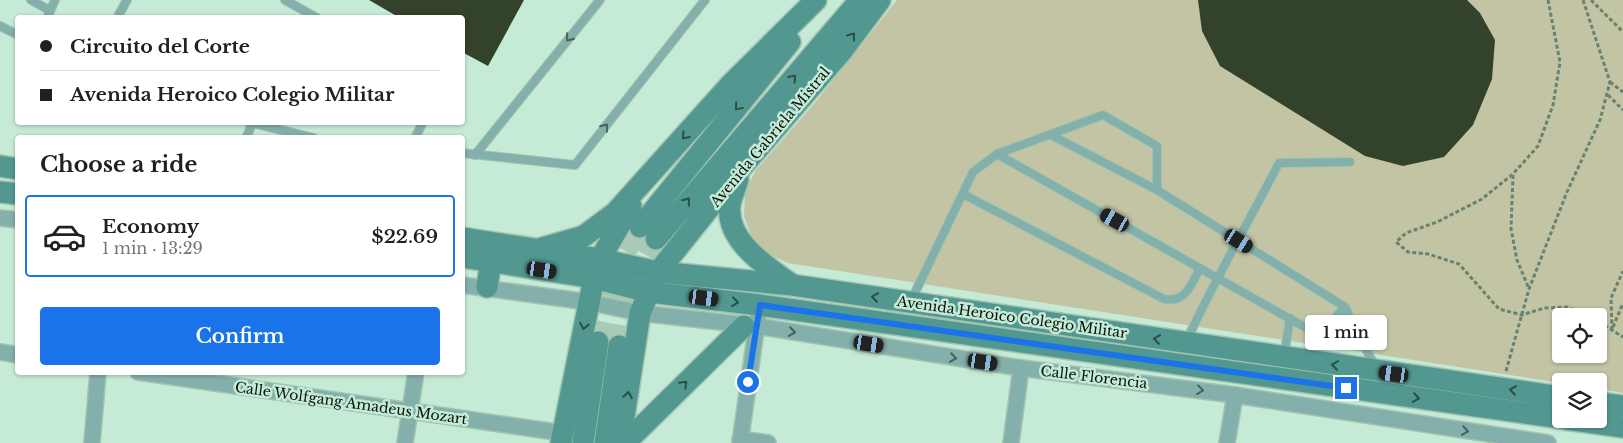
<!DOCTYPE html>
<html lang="en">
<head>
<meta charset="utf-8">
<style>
	:root { --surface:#fff; --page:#f6f6f6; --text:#202124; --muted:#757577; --line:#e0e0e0; --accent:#1a73e8 }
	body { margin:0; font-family:"Libre Baskerville",serif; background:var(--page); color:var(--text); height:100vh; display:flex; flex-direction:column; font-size:19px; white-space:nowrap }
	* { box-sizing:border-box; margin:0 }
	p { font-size:16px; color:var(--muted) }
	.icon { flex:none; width:28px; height:28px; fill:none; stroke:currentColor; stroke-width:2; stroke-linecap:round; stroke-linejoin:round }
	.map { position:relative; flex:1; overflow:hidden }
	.side { position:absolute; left:15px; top:135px; width:450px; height:240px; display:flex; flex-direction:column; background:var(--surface); border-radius:5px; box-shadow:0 1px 4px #0004 }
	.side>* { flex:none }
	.hud { position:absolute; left:15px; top:15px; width:450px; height:110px; border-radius:5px; box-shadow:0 1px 4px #0004; display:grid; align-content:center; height:110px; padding:0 25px; background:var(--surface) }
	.tools { position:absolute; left:1552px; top:308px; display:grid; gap:10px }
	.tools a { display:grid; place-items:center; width:55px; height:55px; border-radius:5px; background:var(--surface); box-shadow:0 1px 4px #0004; font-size:25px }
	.end { position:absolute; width:22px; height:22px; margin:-11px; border:6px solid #1a73e8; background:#fff; box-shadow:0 0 0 2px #fff }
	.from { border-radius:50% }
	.bubble { position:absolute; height:35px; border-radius:5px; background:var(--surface); box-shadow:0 1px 4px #0004; font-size:16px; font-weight:600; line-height:35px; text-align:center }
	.car { position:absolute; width:15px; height:30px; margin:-15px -8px; border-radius:6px; box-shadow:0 0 4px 1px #0007; background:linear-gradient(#222 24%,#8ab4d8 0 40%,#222 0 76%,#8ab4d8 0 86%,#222 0) }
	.hud b { display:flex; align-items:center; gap:18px; height:48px; font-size:19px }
	.hud b+b { border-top:1px solid var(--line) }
	.hud i { width:12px; height:12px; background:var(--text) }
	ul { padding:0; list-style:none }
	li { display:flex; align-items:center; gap:15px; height:82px; margin:0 10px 8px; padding:0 15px; border:2px solid transparent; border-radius:5px }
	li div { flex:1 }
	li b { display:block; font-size:19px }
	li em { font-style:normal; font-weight:600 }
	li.on { border-color:var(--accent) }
	li>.icon { width:45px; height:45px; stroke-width:1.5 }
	h2 { padding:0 25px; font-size:22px; line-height:60px }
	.action { display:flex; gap:10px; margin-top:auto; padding:10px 25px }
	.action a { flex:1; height:58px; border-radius:5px; background:var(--accent); color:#fff; font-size:20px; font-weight:600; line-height:58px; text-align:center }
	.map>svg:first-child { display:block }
	.green { fill:#c3c4a4; fill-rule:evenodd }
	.building { fill:#33422a }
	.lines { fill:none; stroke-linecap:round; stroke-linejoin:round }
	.secondary-tunnel { stroke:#a8cab7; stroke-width:21; stroke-dasharray:21 11; stroke-linecap:butt }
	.lane-casing { stroke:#a3c3b1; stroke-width:10 }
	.street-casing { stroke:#a3c3b1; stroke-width:18 }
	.secondary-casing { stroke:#a3c3b1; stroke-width:24 }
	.path { stroke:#678173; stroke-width:3; stroke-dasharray:4 2.5; stroke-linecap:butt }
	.lane { stroke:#84b0ab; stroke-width:8 }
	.street { stroke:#84b0ab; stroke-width:15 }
	.secondary { stroke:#529891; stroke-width:21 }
	.oneway { stroke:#294f49 }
	.oneway2 { stroke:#46625c }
	.route { stroke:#1a73e8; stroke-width:6 }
	.labels { text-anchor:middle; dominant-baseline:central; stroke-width:5; stroke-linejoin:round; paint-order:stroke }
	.street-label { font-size:14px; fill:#07140e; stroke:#c5ead5 }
</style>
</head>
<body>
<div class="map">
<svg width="1623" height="443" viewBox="0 0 1623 443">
	<rect width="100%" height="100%" fill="#c5ead5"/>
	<!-- green -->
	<path class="green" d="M897,0H1623V393L1599,389V381L1561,383L788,263L766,253L751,235L744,216L745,191L756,170L813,105ZM1561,316H1599V354H1561Z"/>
	<!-- building -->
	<g class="building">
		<path d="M369,0H524L488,66L462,52V18H400Z"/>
		<path d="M1198,0H1467L1480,13L1495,40L1492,79L1473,125L1444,157L1403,166L1365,156L1220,66L1202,31Z"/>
	</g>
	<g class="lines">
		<!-- secondary-tunnel -->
		<g class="secondary-tunnel">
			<path d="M598,342L613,272L640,227"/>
			<path d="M619,346L628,290L656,239"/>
		</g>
		<!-- lane casing -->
		<g class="lane-casing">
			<g id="lane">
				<path d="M31,0L49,10"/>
				<path d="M285,0L317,18"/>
				<path d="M47,18L55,0"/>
				<path d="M117,18L127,0"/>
				<path d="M0,26L18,35"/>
				<path d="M248,122L314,138"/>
				<path d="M1051,135L1157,190L1345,307L1375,367"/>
				<path d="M246,138L253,122"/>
				<path d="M415,138L423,122"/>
				<path d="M462,153L575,165L705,0"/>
				<path d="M997,154L1308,329L1329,324L1345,307"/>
				<path d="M475,155L600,0"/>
				<path d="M963,194L1164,299C1186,303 1191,285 1200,268"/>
				<path d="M911,301L973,172L997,154L1103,115L1157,146V190"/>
				<path d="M1186,342C1214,281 1248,223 1279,163L1350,162"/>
				<path d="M1284,356L1290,318"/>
			</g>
		</g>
		<!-- street casing -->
		<g class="street-casing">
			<g id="street">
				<path d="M0,218L18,220"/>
				<path d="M462,285L588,302L640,313L756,326L1021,368L1235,395L1548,443"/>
				<path d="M0,352L18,355"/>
				<path d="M138,372L563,433"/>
				<path d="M740,439L768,443"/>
				<path d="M92,443L98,372"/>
				<path d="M405,443L416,372"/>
				<path d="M740,443L758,316"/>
				<path d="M1011,443L1021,368"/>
				<path d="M1227,443L1235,395"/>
			</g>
		</g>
		<!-- secondary casing -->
		<g class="secondary-casing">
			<g id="secondary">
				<path d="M0,166L18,169"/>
				<path d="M738,179C736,188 731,197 730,205C725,240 767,267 791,284"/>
				<path d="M0,192L18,194"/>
				<path d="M640,227L790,42"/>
				<path d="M462,238L600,259L658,272L792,285L1561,397"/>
				<path d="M656,239L860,0"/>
				<path d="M542,248L584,236L615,213L731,84L816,0"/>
				<path d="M462,257L594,278L649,292L760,305L1561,418"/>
				<path d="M487,287L491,261"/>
				<path d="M1599,403L1623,406"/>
				<path d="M1566,419L1623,427"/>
				<path d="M561,443L594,278L600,259L631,206"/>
				<path d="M583,443L598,342"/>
				<path d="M605,443L619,346"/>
				<path d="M620,443L640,313L658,272L742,167L842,51L880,0"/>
				<path d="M625,443L744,326"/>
			</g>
		</g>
		<!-- path -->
		<g class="path">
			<path d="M1548,0L1560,62L1553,105L1538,146L1513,174L1482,199L1437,222L1406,233L1396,242L1408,252L1428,254L1459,264L1499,309L1522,315L1544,308L1568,307L1587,316"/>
			<path d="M1591,0L1623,32"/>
			<path d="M1610,82L1623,92"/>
			<path d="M1608,95L1623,110"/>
			<path d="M1513,175L1511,229L1517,260L1529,289"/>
			<path d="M1599,322L1623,337"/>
			<path d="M1613,327L1623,303"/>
			<path d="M1612,330L1611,298L1623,271"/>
			<path d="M1506,371L1529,289L1567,192L1600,120L1610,82L1583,0"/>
		</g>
		<!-- lane -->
		<use href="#lane" class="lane"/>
		<!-- street -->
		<use href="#street" class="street"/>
		<!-- secondary -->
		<use href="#secondary" class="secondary"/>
	</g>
	<!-- one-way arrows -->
	<defs><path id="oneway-chevron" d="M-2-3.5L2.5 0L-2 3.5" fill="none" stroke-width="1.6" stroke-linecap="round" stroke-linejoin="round" transform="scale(1.25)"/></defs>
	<g class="oneway">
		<use href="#oneway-chevron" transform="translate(852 36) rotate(-53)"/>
		<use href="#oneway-chevron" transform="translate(793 78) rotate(-49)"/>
		<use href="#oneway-chevron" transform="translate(738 107) rotate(130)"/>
		<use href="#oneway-chevron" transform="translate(685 136) rotate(132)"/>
		<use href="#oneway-chevron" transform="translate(687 201) rotate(-51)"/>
		<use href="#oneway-chevron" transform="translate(875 297) rotate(-172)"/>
		<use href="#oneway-chevron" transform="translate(735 302) rotate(7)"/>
		<use href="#oneway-chevron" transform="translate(584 326) rotate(101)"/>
		<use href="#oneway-chevron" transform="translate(1157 339) rotate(-172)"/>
		<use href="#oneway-chevron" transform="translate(1335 365) rotate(-172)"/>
		<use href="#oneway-chevron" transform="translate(684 384) rotate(-45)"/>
		<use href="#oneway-chevron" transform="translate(1513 390) rotate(-172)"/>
		<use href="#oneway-chevron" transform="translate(628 395) rotate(-81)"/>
		<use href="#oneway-chevron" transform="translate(1416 398) rotate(8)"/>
	</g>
	<g class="oneway2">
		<use href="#oneway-chevron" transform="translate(569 38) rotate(129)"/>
		<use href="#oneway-chevron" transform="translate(605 127) rotate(-52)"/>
		<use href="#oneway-chevron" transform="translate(792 332) rotate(9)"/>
		<use href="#oneway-chevron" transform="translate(953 358) rotate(9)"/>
		<use href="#oneway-chevron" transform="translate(1200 390) rotate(7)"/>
		<use href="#oneway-chevron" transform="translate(1465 431) rotate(9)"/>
	</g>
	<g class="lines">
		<!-- route -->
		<path class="route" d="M748,382L760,305L1346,388"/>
	</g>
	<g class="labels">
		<!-- street labels -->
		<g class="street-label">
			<text transform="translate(770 137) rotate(-50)">Avenida Gabriela Mistral</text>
			<text transform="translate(1012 317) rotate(8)">Avenida Heroico Colegio Militar</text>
			<text transform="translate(1094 377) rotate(7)">Calle Florencia</text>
			<text transform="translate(351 403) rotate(8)">Calle Wolfgang Amadeus Mozart</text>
		</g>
	</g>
</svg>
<div class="tools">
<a><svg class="icon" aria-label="locate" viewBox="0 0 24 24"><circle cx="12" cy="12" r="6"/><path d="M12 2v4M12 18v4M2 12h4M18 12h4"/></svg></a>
<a><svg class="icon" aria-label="layers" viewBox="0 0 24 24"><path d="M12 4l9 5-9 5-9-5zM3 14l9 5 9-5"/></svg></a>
</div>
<i class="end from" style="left:748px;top:382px"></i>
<i class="end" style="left:1346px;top:388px"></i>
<div class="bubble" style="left:1305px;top:315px;width:82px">1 min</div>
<i class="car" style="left:1115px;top:220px;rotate:299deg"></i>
<i class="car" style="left:1239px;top:241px;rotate:122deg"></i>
<i class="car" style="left:542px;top:270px;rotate:99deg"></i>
<i class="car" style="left:704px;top:298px;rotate:97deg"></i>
<i class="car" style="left:869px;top:344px;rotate:99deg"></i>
<i class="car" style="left:983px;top:362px;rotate:99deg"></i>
<i class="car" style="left:1394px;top:374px;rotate:278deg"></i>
<div class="hud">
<b><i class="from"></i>Circuito del Corte</b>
<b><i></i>Avenida Heroico Colegio Militar</b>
</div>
<section class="side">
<h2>Choose a ride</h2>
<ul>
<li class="on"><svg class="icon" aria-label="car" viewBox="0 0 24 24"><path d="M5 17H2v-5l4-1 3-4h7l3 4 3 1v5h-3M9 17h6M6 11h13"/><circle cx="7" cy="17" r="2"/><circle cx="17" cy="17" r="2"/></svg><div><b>Economy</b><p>1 min · 13:29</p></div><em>$22.69</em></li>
</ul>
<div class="action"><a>Confirm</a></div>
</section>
</div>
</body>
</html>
